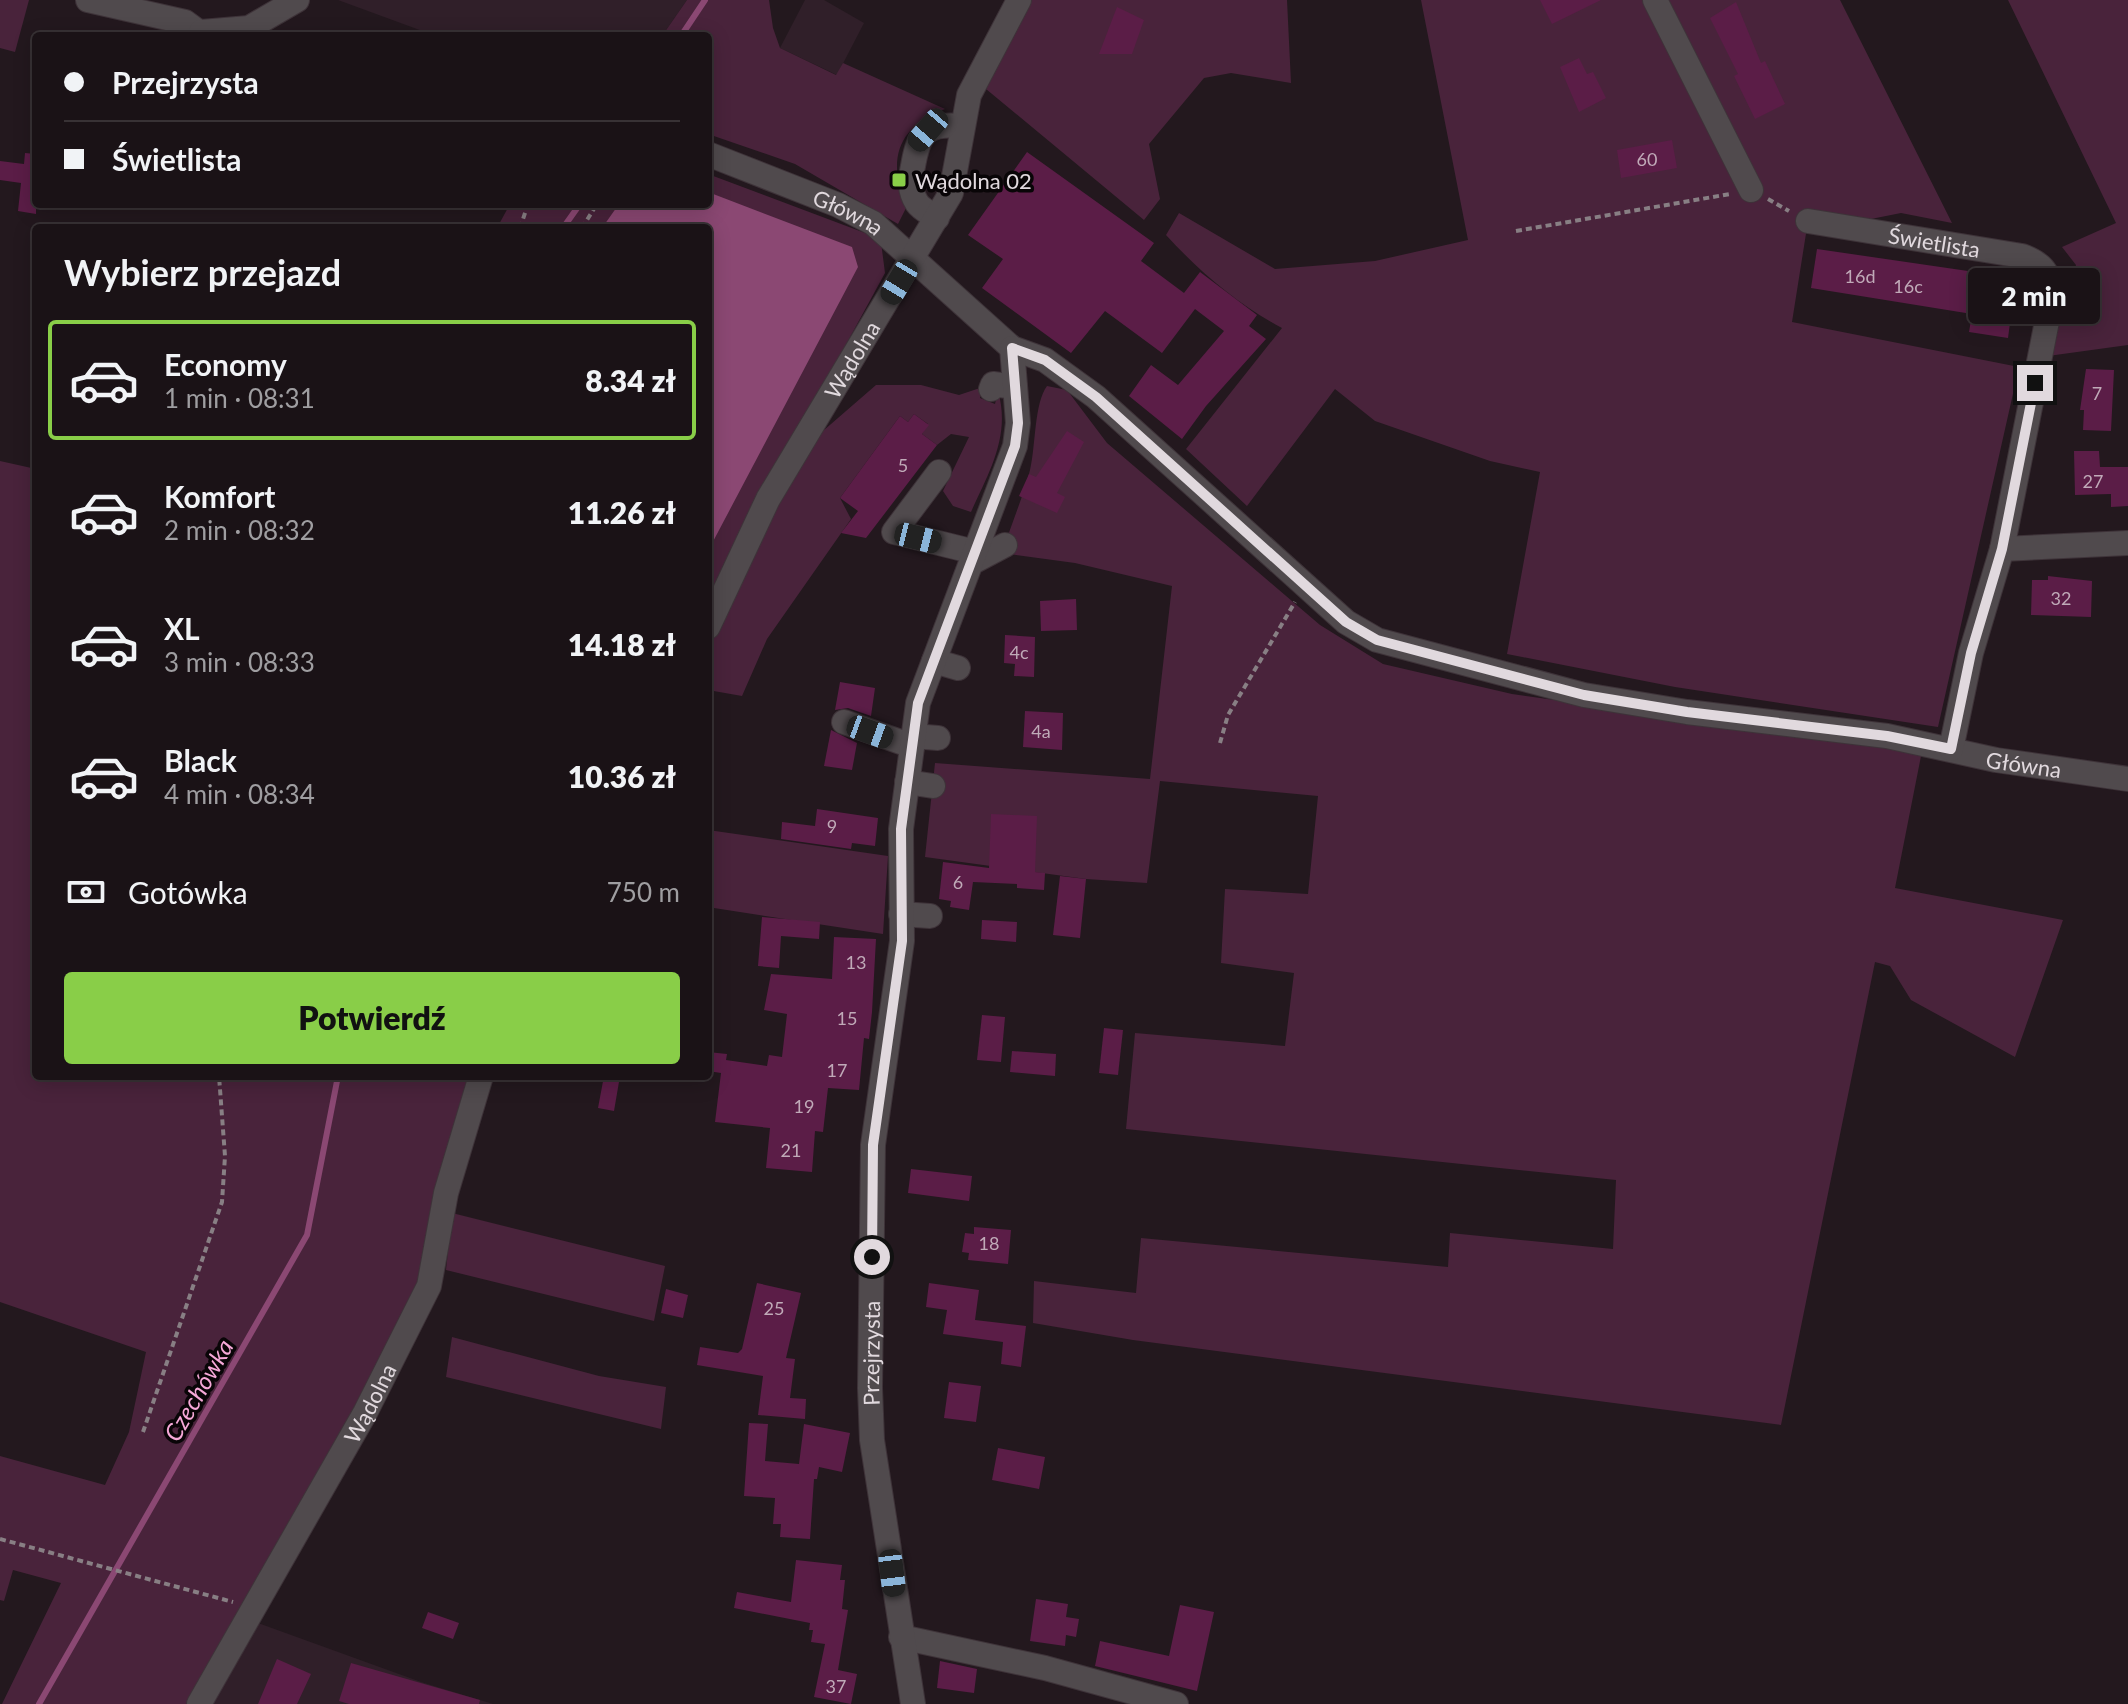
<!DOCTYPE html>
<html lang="pl">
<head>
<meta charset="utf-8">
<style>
	:root { --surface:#1a1216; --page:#231b1f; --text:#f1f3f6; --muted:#9f9ea1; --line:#383235; --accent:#89ce48 }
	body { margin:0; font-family:Lato,sans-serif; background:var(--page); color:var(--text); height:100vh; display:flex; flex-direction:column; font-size:30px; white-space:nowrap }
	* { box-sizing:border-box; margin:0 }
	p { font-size:26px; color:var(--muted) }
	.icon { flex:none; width:44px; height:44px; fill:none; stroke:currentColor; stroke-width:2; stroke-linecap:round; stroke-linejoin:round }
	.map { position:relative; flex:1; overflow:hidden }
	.details { position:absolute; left:32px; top:224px; width:680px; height:856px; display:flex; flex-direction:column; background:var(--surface); border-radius:8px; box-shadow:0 4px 20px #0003,0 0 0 2px var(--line) }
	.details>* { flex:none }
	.guide { position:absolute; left:32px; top:32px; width:680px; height:176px; border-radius:8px; box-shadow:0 4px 20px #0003,0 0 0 2px var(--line); display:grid; align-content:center; height:176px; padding:0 32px; background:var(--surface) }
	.end { position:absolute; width:36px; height:36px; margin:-18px; border:10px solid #e1d9de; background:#111; box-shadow:0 0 0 4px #111 }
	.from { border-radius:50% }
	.bubble { position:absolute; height:56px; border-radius:8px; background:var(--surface); box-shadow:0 4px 20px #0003,0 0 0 2px var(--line); font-size:26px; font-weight:800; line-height:56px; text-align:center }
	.car { position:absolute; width:24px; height:48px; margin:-24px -12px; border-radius:10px; box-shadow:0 0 6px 2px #0007; background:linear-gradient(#222 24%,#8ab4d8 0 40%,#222 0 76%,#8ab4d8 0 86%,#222 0) }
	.guide b { display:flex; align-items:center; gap:28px; height:76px; font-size:30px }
	.guide b+b { border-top:2px solid var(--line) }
	.guide i { width:20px; height:20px; background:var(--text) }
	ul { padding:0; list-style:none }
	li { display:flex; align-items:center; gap:24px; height:120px; margin:0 16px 12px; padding:0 16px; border:4px solid transparent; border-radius:8px }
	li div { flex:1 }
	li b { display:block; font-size:30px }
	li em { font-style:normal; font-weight:800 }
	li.current { border-color:var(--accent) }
	li>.icon { width:72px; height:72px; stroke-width:1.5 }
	h2 { padding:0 32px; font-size:36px; line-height:96px }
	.pay { display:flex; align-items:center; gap:20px; height:88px; padding:0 32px; font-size:30px }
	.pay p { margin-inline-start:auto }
	.cta { display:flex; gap:16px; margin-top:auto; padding:16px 32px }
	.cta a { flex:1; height:92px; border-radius:8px; background:var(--accent); color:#111; font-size:32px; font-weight:800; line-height:92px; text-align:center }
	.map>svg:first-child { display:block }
	.built { fill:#301f29 }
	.green { fill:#49233b }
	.water { fill:#8b4873 }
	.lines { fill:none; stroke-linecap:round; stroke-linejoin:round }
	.stream { stroke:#8b4873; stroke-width:6 }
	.building { fill:#5b1d47 }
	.minor-casing { stroke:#3e3339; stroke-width:26 }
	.path { stroke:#887f84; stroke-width:4; stroke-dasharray:6 4; stroke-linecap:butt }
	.minor { stroke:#504a4d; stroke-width:24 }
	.route { stroke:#e1d9de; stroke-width:10 }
	.poi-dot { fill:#89ce48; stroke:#090507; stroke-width:3 }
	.labels { text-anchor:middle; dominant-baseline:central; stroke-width:7; stroke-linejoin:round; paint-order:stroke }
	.number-label { font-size:18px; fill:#c0aab8 }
	.poi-label { font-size:22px; fill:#e1d9de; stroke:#090507; text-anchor:start }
	.street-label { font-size:22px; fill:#e1d9de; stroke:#090507 }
	.water-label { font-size:24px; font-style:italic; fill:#f6a8d8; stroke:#090507 }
</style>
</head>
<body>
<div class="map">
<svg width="2128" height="1704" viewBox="0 0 2128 1704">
	<rect width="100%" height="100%" fill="#23181e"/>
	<!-- built -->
	<g class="built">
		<path d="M338,0H687L662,36H436Z"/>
		<path d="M805,0H824L864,23L837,75L780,48Z"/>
		<path d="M258,1623L421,1682L493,1704H211Z"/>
	</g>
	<!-- green -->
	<g class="green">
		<path d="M0,0H29L15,52L0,48Z"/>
		<path d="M687,0H769L773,28L780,48L836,75L843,63L945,109C895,128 888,161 906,208L898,224L795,164L708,134V36H662Z"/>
		<path d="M1032,0H1287L1291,83L1231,73L1204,78L1149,144L1160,199L1144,220L986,89Z"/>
		<path d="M1421,0H1840L1952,223L1901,213L1871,219L1808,221L1792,322L2019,367L1938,727L1675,687L1507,654L1540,472L1490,461L1375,421L1335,389L1247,506L1186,449L1282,328C1237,304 1200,272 1166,235L1179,213L1275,269L1375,261L1468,240Z"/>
		<path d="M2008,0H2128V345L2048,356L2076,265L2062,247L2116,223Z"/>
		<path d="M708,174L873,236L881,242L885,273L708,597V228H497L510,204H708Z"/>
		<path d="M876,385H921L959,395L983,387L980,398L995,404L998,391C1011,436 989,472 971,512L953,506L943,491L969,437L951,434L937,445L922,434L928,424L914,414L908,422L900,416L840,498L851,519L767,639L742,696L708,690V627L793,457Z"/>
		<path d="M1047,386L1067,390L1107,443L1320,625L1383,664L1512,694L1922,751L1895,888L2063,920L2015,1057L1911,1000L1890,966L1875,962L1781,1425L1133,1340L1033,1323L1034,1281L1136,1293L1141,1238L1448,1267L1450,1233L1613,1249L1616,1180L1126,1129L1135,1033L1285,1046L1294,973L1221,963L1225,889L1308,894L1318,796L1160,781L1147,883L1086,879L925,857L935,763L1150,779L1172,586L1075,563L1002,553C1011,525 1023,497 1030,470C1036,444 1034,404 1047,386Z"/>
		<path d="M0,461L36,469V1076H471L419,1292L193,1704H2L61,1583L13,1570L4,1601L0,1600V1456L105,1485L129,1432L146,1352L0,1302Z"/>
		<path d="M708,830L888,856L883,934L714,908L708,930Z"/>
		<path d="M452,1213L665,1266L654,1321L446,1270Z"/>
		<path d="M452,1337L599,1376L666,1387L661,1429L446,1377Z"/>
	</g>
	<!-- water -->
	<path class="water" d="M708,192L852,247L858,267L708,551V228H602L619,204H708Z"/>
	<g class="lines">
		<!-- stream -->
		<g class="stream">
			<path d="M681,36L705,0"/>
			<path d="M563,228L580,204"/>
			<path d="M39,1704L307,1235L338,1076"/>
		</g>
	</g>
	<!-- building -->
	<g class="building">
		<path d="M1540,0H1601L1552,24Z"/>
		<path d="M1736,2L1761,63L1765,61L1785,104L1755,119L1734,76L1738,74L1710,18Z"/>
		<path d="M1117,7L1144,20L1132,54H1099Z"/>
		<path d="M1579,58L1587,74L1593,72L1606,98L1579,112L1560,67Z"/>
		<path d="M1672,140L1677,168L1621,178L1617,150Z"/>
		<path d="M1027,152L1154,243L1141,261L1184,293L1200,272L1257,315L1249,326L1266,339L1206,406L1182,439L1129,396L1151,365L1178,385L1224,331L1195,309L1162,353L1105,311L1071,353L982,288L1003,259L968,235Z"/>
		<path d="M25,153L36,154V214L18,211L21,183L0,180V161L24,164Z"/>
		<path d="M1817,249L2016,278L2008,338L1969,332L1972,314L1811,288Z"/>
		<path d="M2086,369L2114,370L2111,431L2083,430L2084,410H2080Z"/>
		<path d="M914,414L929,425L922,434L937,445L866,538L841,533L858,511L840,498L900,416L908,422Z"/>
		<path d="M1067,431L1084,442L1057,493L1065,497L1057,513L1019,496L1029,474L1036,477Z"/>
		<path d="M2074,451H2099L2100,467H2128V506L2111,507V494L2075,495Z"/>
		<path d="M2048,576L2092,581L2091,617L2031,615L2032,580H2048Z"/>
		<path d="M1076,599L1077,630L1041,631L1040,601Z"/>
		<path d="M1005,635L1035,637L1034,677L1014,676L1015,664L1004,663Z"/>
		<path d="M840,682L875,688L871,716L848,708L835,710Z"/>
		<path d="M1025,711L1063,713L1062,750L1023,747Z"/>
		<path d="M831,730L857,743L852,770L824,766Z"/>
		<path d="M817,809L878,818L875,846L852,843L851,849L781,839L782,822L815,826Z"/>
		<path d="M991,814L1037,816L1035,872L1045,873L1044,890L1017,888V884L973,882L969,910L950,907L951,901L939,899L943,862L989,868Z"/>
		<path d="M1060,876L1086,879L1080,938L1053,935Z"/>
		<path d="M762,917L820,922L819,939L781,936L779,968L758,966Z"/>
		<path d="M982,920L1017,922L1016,942L981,939Z"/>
		<path d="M834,937L876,939L872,1012L869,1039L864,1038L859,1090L828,1088L823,1132L815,1131L812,1172L766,1168L770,1128L715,1122L721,1073L708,1071V1052L727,1054L726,1060L767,1066L769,1055L782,1057L787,1014L764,1010L771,974L832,979Z"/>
		<path d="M982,1015L1005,1017L1001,1062L977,1060Z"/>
		<path d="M1104,1028L1123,1030L1118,1075L1099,1073Z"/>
		<path d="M1012,1051L1056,1054L1055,1076L1010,1072Z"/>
		<path d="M604,1076H620L614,1111L598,1108Z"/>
		<path d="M911,1169L972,1176L969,1201L908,1193Z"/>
		<path d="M974,1227L1011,1230L1008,1264L968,1260L969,1253L962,1252L965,1233L974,1234Z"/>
		<path d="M757,1283L801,1293L786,1358L795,1359L790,1398L806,1399L805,1419L758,1415L763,1376L697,1365L700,1347L738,1353L742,1349Z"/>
		<path d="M929,1283L979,1290L975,1320L1026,1326L1021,1367L1001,1364L1003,1342L943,1334L947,1310L926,1307Z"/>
		<path d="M666,1289L688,1295L683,1318L661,1313Z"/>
		<path d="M949,1382L981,1386L976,1422L944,1418Z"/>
		<path d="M749,1423L768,1424L765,1461L799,1464L804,1424L850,1433L842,1472L819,1467L817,1479H814L810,1539L780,1537L781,1524H773L775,1498L744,1496Z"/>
		<path d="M998,1448L1045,1457L1039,1489L992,1480Z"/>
		<path d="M796,1560L842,1565L840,1580H845L842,1609L848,1610L838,1670L857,1674L851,1704L814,1697L825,1644L811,1642L813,1630H809L810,1623L734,1608L737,1592L791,1602Z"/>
		<path d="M1036,1599L1068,1604L1066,1617L1079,1619L1076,1637L1066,1635L1065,1646L1030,1641Z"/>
		<path d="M1180,1605L1214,1612L1197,1691L1095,1666L1100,1641L1169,1656Z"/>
		<path d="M428,1612L459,1623L453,1639L422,1628Z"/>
		<path d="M277,1659L311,1674L297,1704H258Z"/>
		<path d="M940,1661L977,1669L974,1693L937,1688Z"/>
		<path d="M351,1663L480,1700L479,1704H349L339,1701Z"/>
	</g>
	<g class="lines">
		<!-- minor casing -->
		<g class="minor-casing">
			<g id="minor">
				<path d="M88,0L185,22L204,36"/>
				<path d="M1655,0L1751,190"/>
				<path d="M201,32L249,28L297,0"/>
				<path id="s1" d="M708,154L838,205L873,223L1012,348L1045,360L1096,397L1346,622L1377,640L1584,695L1687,712L1887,736L1996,760L2128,779"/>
				<path d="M937,218C931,214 921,209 917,203C909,191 910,180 913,166C919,132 926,123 962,126"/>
				<path id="s2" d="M1808,221L2022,256C2047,265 2050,276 2051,301L2002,549L1971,653L1951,749"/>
				<path d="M991,389L993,384L1015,387"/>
				<path d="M939,472L894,532L975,552"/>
				<path d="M2002,549L2128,543"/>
				<path d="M971,563L1005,545"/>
				<path id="s3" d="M708,627L768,499L951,193L969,95L1019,0"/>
				<path d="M934,661L958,668"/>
				<path d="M844,722L912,746"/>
				<path d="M913,736L938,738"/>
				<path d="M907,782L933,786"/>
				<path d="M901,914L930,916"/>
				<path d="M901,1637L1045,1668L1176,1704"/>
				<path id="s4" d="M199,1704L365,1413L429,1286L446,1193L481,1076"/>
				<path id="s5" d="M913,1704L872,1440L870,1388L873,1145L902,941L901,829L918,703L1015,446L1018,423L1012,348"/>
			</g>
		</g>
		<!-- path -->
		<g class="path">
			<path d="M1768,199L1789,211"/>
			<path d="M520,228L528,204"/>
			<path d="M582,228L597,204"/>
			<path d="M1516,231L1730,194"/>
			<path d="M1220,743L1228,715L1295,602"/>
			<path d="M143,1432L222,1202L225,1156L219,1076"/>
			<path d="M0,1539L233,1602"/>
		</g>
		<!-- minor -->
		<use href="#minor" class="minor"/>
	</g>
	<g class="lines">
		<!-- route -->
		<path class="route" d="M872,1257L873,1145L902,941L901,829L918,703L1015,446L1018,423L1012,348L1045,360L1096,397L1346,622L1377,640L1584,695L1687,712L1887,736L1951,749L1971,653L2002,549L2035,383"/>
	</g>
	<!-- markers -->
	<rect class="poi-dot" x="891" y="172" width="16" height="16" rx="4"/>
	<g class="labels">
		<!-- number labels -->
		<g class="number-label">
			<text x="1647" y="159">60</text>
			<text x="1860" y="276">16d</text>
			<text x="1908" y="286">16c</text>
			<text x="2097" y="393">7</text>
			<text x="903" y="465">5</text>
			<text x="2093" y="481">27</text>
			<text x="2061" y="598">32</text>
			<text x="1019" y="652">4c</text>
			<text x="1041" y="731">4a</text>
			<text x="832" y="826">9</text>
			<text x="958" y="882">6</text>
			<text x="856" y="962">13</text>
			<text x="847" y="1018">15</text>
			<text x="837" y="1070">17</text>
			<text x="804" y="1106">19</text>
			<text x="791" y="1150">21</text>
			<text x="989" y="1243">18</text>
			<text x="774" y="1308">25</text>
			<text x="836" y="1686">37</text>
		</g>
		<!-- poi labels -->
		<g class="poi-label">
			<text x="915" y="180">Wądolna 02</text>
		</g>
		<!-- street labels -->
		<g class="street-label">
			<text stroke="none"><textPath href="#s1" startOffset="152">Główna</textPath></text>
			<text stroke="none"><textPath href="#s2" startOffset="128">Świetlista</textPath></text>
			<text stroke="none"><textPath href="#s3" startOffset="304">Wądolna</textPath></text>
			<text stroke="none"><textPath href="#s1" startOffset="1496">Główna</textPath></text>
			<text stroke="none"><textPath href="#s5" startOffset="354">Przejrzysta</textPath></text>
			<text stroke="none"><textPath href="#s4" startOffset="346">Wądolna</textPath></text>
		</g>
		<!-- water labels -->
		<g class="water-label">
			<text transform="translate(198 1390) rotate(-60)">Czechówka</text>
		</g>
	</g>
</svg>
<i class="end from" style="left:872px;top:1257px"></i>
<i class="end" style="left:2035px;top:383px"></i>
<div class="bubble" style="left:1968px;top:268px;width:132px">2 min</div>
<i class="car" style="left:928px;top:130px;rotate:221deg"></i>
<i class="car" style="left:899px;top:282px;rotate:211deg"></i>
<i class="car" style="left:918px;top:538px;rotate:104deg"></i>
<i class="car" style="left:870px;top:732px;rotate:110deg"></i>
<i class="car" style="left:892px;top:1573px;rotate:173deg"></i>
<div class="guide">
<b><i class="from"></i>Przejrzysta</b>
<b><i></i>Świetlista</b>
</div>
<section class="details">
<h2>Wybierz przejazd</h2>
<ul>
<li class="current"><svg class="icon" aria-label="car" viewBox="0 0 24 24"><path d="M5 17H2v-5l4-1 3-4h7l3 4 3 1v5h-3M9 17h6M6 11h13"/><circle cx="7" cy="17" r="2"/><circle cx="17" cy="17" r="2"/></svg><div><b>Economy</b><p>1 min · 08:31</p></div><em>8.34 zł</em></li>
<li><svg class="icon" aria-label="car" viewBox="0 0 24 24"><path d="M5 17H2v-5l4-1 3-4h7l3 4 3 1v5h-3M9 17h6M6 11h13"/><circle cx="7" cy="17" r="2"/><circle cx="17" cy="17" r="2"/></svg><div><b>Komfort</b><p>2 min · 08:32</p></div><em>11.26 zł</em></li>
<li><svg class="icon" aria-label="car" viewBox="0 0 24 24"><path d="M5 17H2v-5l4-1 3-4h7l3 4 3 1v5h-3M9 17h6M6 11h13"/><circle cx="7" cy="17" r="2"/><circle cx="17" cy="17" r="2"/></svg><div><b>XL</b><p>3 min · 08:33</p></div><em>14.18 zł</em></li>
<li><svg class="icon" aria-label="car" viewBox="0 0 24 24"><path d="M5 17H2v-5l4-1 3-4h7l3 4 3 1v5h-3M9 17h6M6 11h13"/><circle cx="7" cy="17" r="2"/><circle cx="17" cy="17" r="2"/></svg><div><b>Black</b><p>4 min · 08:34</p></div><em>10.36 zł</em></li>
</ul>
<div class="pay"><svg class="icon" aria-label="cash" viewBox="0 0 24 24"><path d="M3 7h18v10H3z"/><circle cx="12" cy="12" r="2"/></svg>Gotówka<p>750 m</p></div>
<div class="cta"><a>Potwierdź</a></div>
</section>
</div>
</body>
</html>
